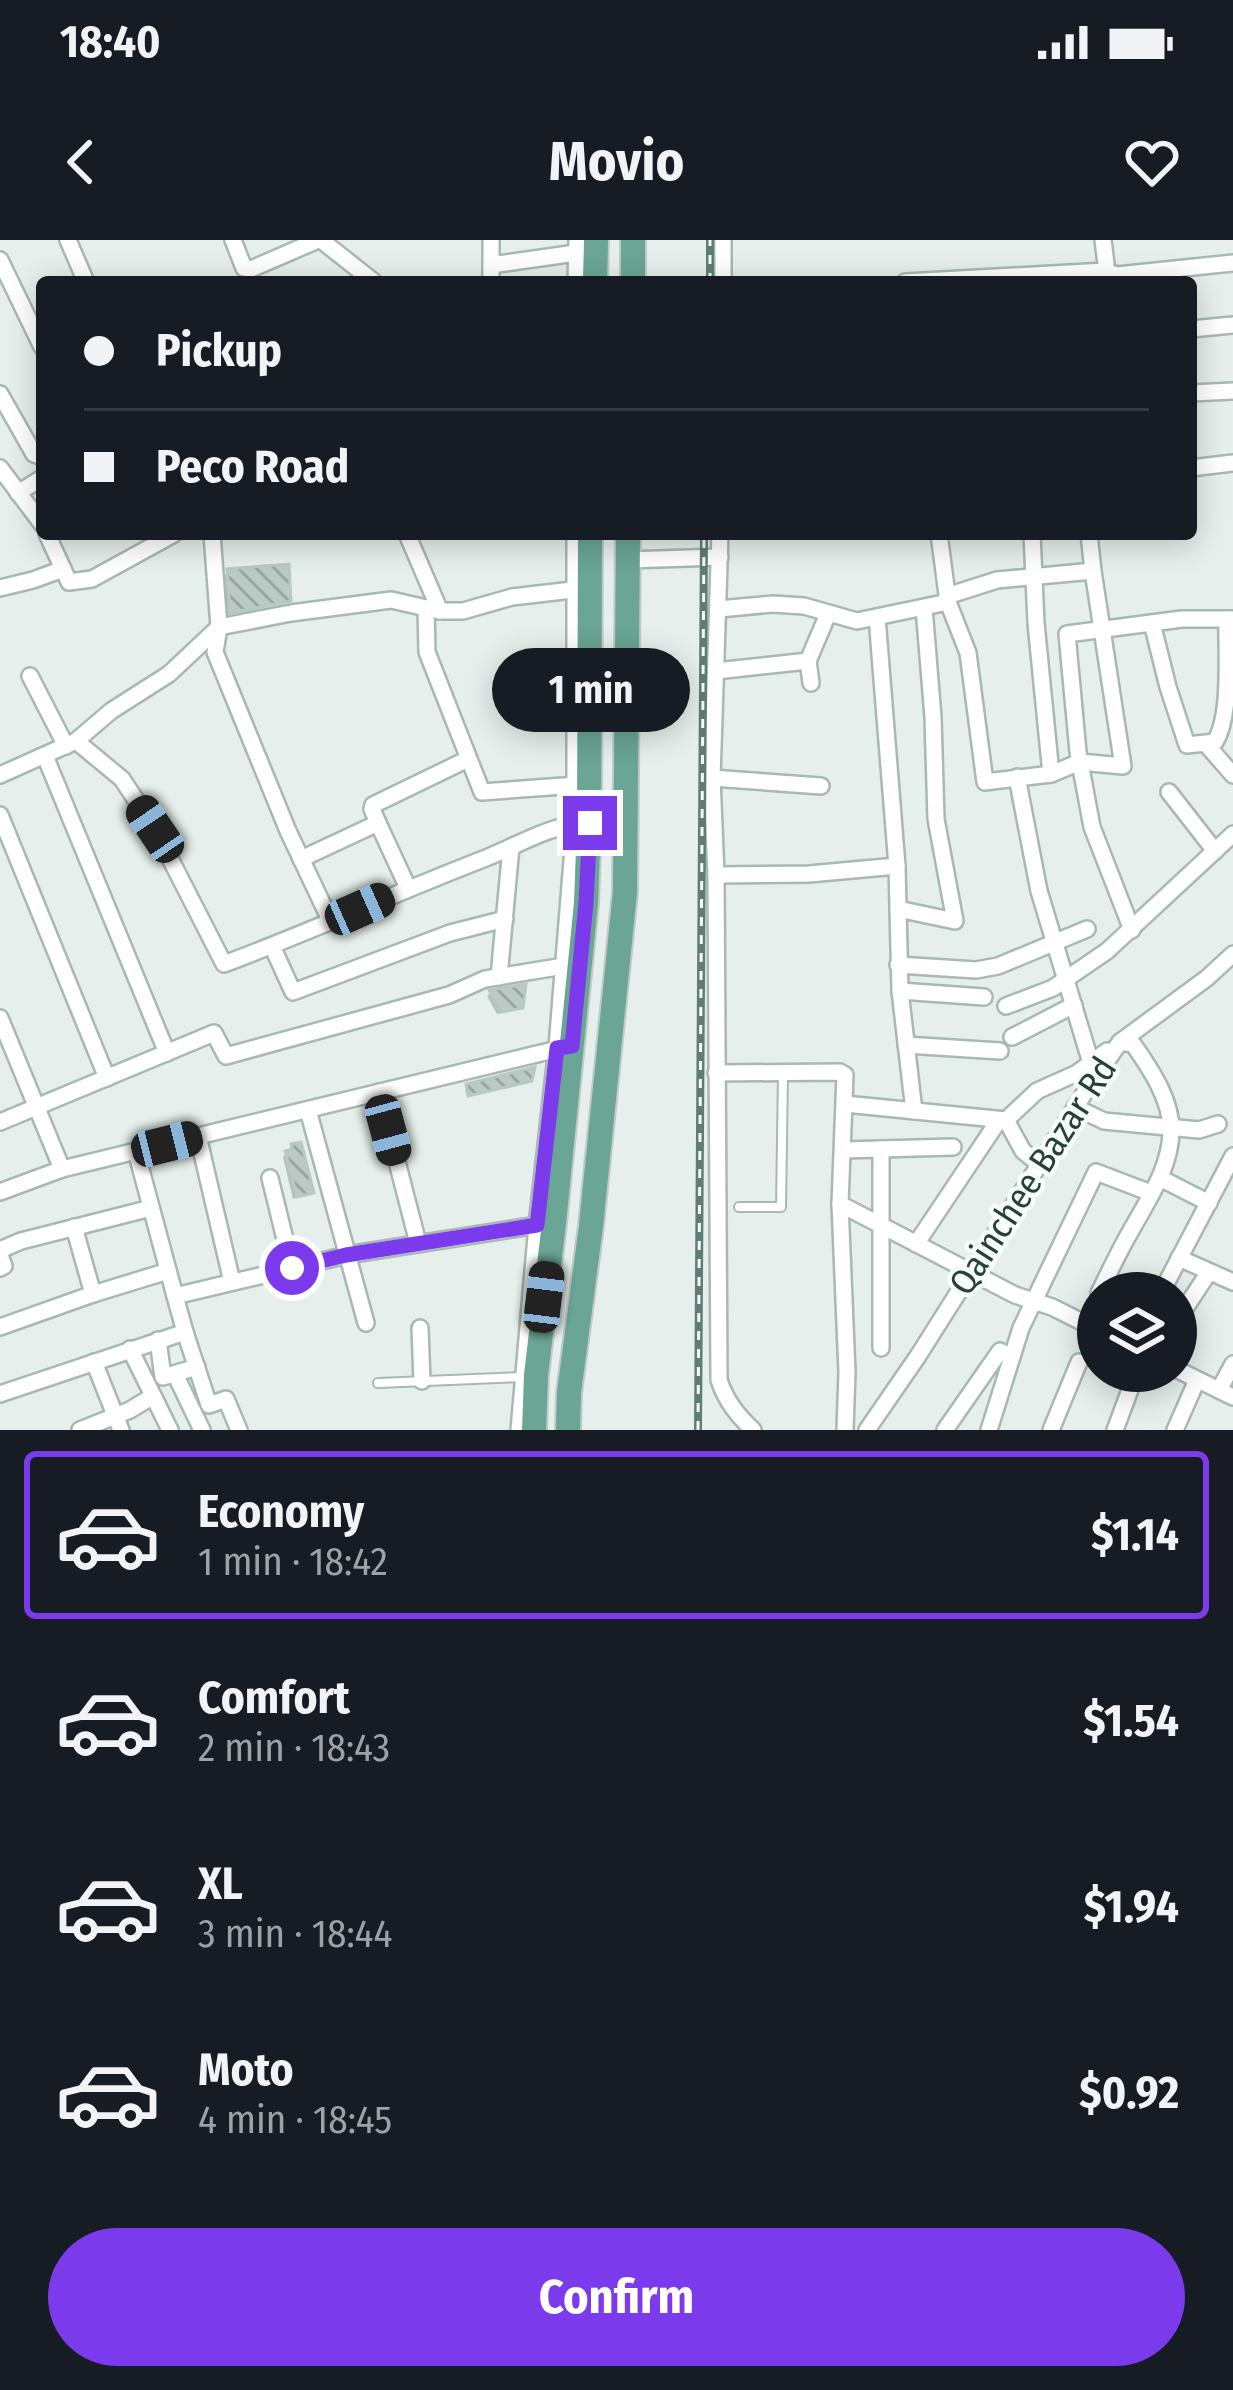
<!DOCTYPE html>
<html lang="en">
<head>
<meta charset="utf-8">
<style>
	:root { --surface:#171b24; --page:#20242c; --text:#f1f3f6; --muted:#9ea1a6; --line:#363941; --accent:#7c3aed }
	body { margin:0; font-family:"Fira Sans Condensed",sans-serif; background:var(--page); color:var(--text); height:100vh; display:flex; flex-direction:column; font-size:45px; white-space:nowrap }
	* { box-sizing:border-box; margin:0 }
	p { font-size:39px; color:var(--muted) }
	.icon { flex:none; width:66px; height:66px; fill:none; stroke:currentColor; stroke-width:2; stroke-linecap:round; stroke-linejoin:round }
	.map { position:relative; height:1190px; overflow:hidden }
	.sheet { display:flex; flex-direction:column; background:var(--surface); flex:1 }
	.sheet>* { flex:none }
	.hud { position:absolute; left:36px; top:36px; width:1161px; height:264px; border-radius:12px; box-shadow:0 6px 30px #0003; display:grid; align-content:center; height:264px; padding:0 48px; background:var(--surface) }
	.fabs { position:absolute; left:1077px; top:1032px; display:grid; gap:24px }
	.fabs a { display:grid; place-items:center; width:120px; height:120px; border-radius:50%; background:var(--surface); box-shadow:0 6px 30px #0003; font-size:60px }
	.end { position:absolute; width:54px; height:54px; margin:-27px; border:15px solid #7c3aed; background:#fff; box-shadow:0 0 0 6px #fff }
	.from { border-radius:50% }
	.bubble { position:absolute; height:84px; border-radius:42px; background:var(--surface); box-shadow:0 6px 30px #0003; font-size:39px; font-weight:700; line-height:84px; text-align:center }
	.car { position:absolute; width:36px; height:72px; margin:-36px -18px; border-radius:15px; box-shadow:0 0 9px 3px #0007; background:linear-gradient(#222 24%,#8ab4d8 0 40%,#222 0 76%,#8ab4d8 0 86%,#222 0) }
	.hud b { display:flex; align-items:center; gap:42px; height:114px; font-size:45px }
	.hud b+b { border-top:3px solid var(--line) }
	.hud i { width:30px; height:30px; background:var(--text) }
	ul { padding:21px 0 0; list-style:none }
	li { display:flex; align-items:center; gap:36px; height:168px; margin:0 24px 18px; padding:0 24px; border:6px solid transparent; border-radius:12px }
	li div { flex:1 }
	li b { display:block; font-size:45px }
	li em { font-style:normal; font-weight:700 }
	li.on { border-color:var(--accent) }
	li>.icon { width:108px; height:108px; stroke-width:1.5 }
	.action { display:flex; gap:24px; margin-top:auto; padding:24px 48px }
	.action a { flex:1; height:138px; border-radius:72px; background:var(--accent); color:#fff; font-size:48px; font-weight:700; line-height:138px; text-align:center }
	.status { display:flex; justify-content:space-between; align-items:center; height:84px; padding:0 60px; background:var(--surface); direction:ltr }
	.status svg { height:33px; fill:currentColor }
	header { display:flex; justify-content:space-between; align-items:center; height:156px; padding:0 48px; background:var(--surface); font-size:54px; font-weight:700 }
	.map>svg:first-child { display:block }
	.shadow { fill:#0003 }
	.building { fill:url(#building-back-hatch); stroke:#b8c9c2; stroke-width:3 }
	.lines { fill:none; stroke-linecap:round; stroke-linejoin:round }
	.service-casing { stroke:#a8b8b2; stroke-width:12 }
	.minor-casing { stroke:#a8b8b2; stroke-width:20 }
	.primary-casing { stroke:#c2cac8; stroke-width:28 }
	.service { stroke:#fff; stroke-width:8 }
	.minor { stroke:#fff; stroke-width:15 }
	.primary { stroke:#6aa596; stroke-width:24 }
	.rail-casing { stroke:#5f7d75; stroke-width:8 }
	.rail { stroke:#f7fbf9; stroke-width:3; stroke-dasharray:9; stroke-linecap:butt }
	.route { stroke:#7c3aed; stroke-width:15 }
	.labels { text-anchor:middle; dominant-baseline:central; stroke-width:9; stroke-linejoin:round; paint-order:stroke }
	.street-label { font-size:36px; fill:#24423a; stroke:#f7fbf9 }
</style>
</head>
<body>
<div class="status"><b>18:40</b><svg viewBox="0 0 49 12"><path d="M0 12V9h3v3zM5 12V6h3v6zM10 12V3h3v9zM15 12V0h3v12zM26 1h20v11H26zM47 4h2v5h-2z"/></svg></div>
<header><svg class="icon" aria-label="back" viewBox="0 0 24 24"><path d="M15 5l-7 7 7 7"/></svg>Movio<svg class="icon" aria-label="heart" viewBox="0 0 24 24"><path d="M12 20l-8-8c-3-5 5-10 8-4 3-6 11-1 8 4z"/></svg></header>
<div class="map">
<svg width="1233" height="1190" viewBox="0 0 1233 1190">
	<defs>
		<pattern id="building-back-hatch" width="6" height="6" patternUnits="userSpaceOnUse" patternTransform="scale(3)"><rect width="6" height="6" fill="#bbcac4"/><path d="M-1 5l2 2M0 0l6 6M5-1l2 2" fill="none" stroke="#98a6a0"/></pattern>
	</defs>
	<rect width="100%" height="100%" fill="#e6efeb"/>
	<!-- shadow -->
	<g class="shadow">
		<path d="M228,332L288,360L284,364L227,375L224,336Z"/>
		<path d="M523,748L520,766L516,770L497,774L487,756L491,753Z"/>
		<path d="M293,907L310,952L293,959L283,917Z"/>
	</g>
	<!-- building -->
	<g class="building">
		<path d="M289,324L291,361L230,373L227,329Z"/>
		<path d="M526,744L523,768L501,772L489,750Z"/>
		<path d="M535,827L532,841L468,856L466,844Z"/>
		<path d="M301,902L314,953L297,957L285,911L292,909L291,904Z"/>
	</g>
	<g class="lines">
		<!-- service casing -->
		<g class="service-casing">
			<g id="service">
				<path d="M739,967H781L783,833"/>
				<path d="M378,1143L522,1137"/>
			</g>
		</g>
		<!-- minor casing -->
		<g class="minor-casing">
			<g id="minor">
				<path d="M68,0L86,42"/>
				<path d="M233,0L244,28L251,29L318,0"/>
				<path d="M321,0L374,42"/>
				<path d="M723,0V42"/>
				<path d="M1103,0L1106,24"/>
				<path d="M0,20L42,107"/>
				<path d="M491,25L576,13"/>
				<path d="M491,42V0"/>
				<path d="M576,42L577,0"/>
				<path d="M905,42L1105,31L1117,35L1233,23"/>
				<path d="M1191,89L1233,85"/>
				<path d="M1191,153L1233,151"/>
				<path d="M0,154L34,214L42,217"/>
				<path d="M0,228L42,284"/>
				<path d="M1191,228L1233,223"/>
				<path d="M18,253L42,238"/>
				<path d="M47,294L69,342L92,339L174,294"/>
				<path d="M212,294L219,387L215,412L288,591L331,682"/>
				<path d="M407,294L440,371"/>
				<path d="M720,294L712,538L716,635L719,1140C726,1161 737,1175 753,1190"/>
				<path d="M1032,294L1036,383L1051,534"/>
				<path d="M627,320L720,317"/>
				<path d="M0,348L33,340L63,329"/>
				<path d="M947,356L997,340L1093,331L1089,294"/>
				<path d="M948,362L968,413L985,542L1051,534L1080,522L1123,526L1093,331"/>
				<path d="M426,368L427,412L482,552L577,545"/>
				<path d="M719,369L773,364L804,366L857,381L948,362L939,294"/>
				<path d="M877,377L897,626L900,751L914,871"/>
				<path d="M1152,383L1168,447L1187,505L1215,502C1232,474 1226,412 1227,379"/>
				<path d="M808,421L811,443"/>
				<path d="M716,431L808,421L828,374"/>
				<path d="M30,436L66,506"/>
				<path d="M76,501L122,539L155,589L224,724C312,691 398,652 486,618C516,606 551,585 583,583"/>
				<path d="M1206,504L1233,535"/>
				<path d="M45,516L167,813"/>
				<path d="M0,535L76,501L111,471L169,434L219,387L291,373L391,360L440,371H463L512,357L581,349"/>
				<path d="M1017,537L1039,651L1091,823"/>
				<path d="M712,538L821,546"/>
				<path d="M1169,552L1215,611"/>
				<path d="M0,575L107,838"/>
				<path d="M378,583L408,648"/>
				<path d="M301,619L378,583L372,569L373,565L468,519"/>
				<path d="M716,635L809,634L897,626"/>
				<path d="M898,669L955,681L936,579L933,477L924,368"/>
				<path d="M1132,690L1092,587L1078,512L1067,394L1182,379H1233"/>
				<path d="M272,706L293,752L450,693L505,679"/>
				<path d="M898,725L976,730L998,726L1087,689"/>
				<path d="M499,737L511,607"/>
				<path d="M900,751L984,757"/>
				<path d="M1006,766L1053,748L1107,711L1233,594"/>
				<path d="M0,778L62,929"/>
				<path d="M1012,797L1074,765"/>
				<path d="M906,805L1000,811"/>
				<path d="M716,833L840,832L845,835L840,964L847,1132L845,1190"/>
				<path d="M379,852L418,1003"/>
				<path d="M845,864L1006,880L1037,851L1077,833L1107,811"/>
				<path d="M1075,867L1104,881L1199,890L1218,884"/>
				<path d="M308,870L366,1083"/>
				<path d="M1006,880L1023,911L1039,924"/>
				<path d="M0,882L214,793L226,816L449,755L485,739L564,726"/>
				<path d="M198,896L232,1042"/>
				<path d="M881,909V1108"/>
				<path d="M843,910L953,907"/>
				<path d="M136,911L175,1056"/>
				<path d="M270,938L292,1028"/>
				<path d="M1160,938L1209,963"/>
				<path d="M0,952L62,929L566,807"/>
				<path d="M840,964L1015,1055L1052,1067L1098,1090"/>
				<path d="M916,1004L999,880"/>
				<path d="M0,1010L21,1001L151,968"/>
				<path d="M0,1015L4,1026L0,1028"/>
				<path d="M1179,1018L1233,1042"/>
				<path d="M1099,1053C1109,1033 1118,1013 1129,994C1147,961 1171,928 1171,890C1171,859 1150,828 1133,804L1120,802"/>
				<path d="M1161,1053L1233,916"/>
				<path d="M93,1054L168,1031"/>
				<path d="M1176,1082L1209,1032"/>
				<path d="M0,1087L93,1054L74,987"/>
				<path d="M420,1088L422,1141"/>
				<path d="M185,1092L209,1165L226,1159L239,1190"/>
				<path d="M158,1100L163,1137L197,1127"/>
				<path d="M130,1109L170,1190"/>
				<path d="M94,1122L121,1190"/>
				<path d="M1176,1129L1233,1157"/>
				<path d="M175,1134L202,1190"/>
				<path d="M1219,1150L1233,1124"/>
				<path d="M0,1154L185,1092L175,1056L347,1015L544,984"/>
				<path d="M80,1190L130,1170L153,1156"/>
				<path d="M519,1190L537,985L557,807L575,583V294"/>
				<path d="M867,1190L918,1116L1087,849L1120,802L1207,738L1233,714"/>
				<path d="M945,1190L1000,1111L1011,1117"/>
				<path d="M989,1190L1021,1088L1096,932L1151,953"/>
				<path d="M1051,1190L1079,1122"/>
				<path d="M1115,1190L1137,1131"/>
				<path d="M1175,1190L1197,1140"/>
			</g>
		</g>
		<!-- primary casing -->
		<g class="primary-casing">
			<g id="primary">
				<path d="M633,0V42"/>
				<path d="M595,42L596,0"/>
				<path d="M534,1190L536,1135L554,983L586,663L589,582L590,294"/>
				<path d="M568,1190L569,1153L591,986L625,652L628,294"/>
			</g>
		</g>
		<!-- service -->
		<use href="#service" class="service"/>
		<!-- minor -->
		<use href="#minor" class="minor"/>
		<!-- primary -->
		<use href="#primary" class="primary"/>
		<!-- rail casing -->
		<g class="rail-casing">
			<g id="rail">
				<path d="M710,42V0"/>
				<path d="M698,1190L704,294"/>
			</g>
		</g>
		<!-- rail -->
		<use href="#rail" class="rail"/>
	</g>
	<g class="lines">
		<!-- route -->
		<path class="route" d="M292,1028L346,1015L537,985L557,808L572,806L586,663L590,583"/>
	</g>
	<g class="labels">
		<!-- street labels -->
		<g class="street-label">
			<text transform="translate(1033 936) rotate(-57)">Qainchee Bazar Rd</text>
		</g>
	</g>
</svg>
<div class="fabs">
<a><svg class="icon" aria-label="layers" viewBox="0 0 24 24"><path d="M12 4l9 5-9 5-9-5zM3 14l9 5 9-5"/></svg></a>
</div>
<i class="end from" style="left:292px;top:1028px"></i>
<i class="end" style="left:590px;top:583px"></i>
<div class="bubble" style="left:492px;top:408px;width:198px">1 min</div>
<i class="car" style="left:155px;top:589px;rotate:326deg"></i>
<i class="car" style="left:360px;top:669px;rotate:66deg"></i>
<i class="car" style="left:388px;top:890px;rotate:165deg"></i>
<i class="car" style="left:167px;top:904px;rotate:76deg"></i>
<i class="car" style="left:544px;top:1057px;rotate:7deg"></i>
<div class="hud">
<b><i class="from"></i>Pickup</b>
<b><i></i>Peco Road</b>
</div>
</div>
<section class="sheet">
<ul>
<li class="on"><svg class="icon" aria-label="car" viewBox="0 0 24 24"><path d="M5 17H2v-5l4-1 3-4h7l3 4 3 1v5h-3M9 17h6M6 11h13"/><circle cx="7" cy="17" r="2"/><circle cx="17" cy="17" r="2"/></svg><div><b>Economy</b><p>1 min · 18:42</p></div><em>$1.14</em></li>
<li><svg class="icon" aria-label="car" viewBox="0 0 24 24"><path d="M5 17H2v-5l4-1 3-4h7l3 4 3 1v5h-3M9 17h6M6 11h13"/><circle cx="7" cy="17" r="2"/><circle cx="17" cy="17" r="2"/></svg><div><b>Comfort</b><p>2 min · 18:43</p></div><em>$1.54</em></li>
<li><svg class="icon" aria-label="car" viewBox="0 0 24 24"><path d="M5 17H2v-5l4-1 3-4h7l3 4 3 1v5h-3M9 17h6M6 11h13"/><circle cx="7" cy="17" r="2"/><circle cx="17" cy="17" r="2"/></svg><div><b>XL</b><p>3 min · 18:44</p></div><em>$1.94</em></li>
<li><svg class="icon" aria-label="car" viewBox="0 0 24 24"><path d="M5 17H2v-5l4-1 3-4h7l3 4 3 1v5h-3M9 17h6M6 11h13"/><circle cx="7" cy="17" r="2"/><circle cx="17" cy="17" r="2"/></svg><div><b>Moto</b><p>4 min · 18:45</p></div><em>$0.92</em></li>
</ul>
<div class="action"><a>Confirm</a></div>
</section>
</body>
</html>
